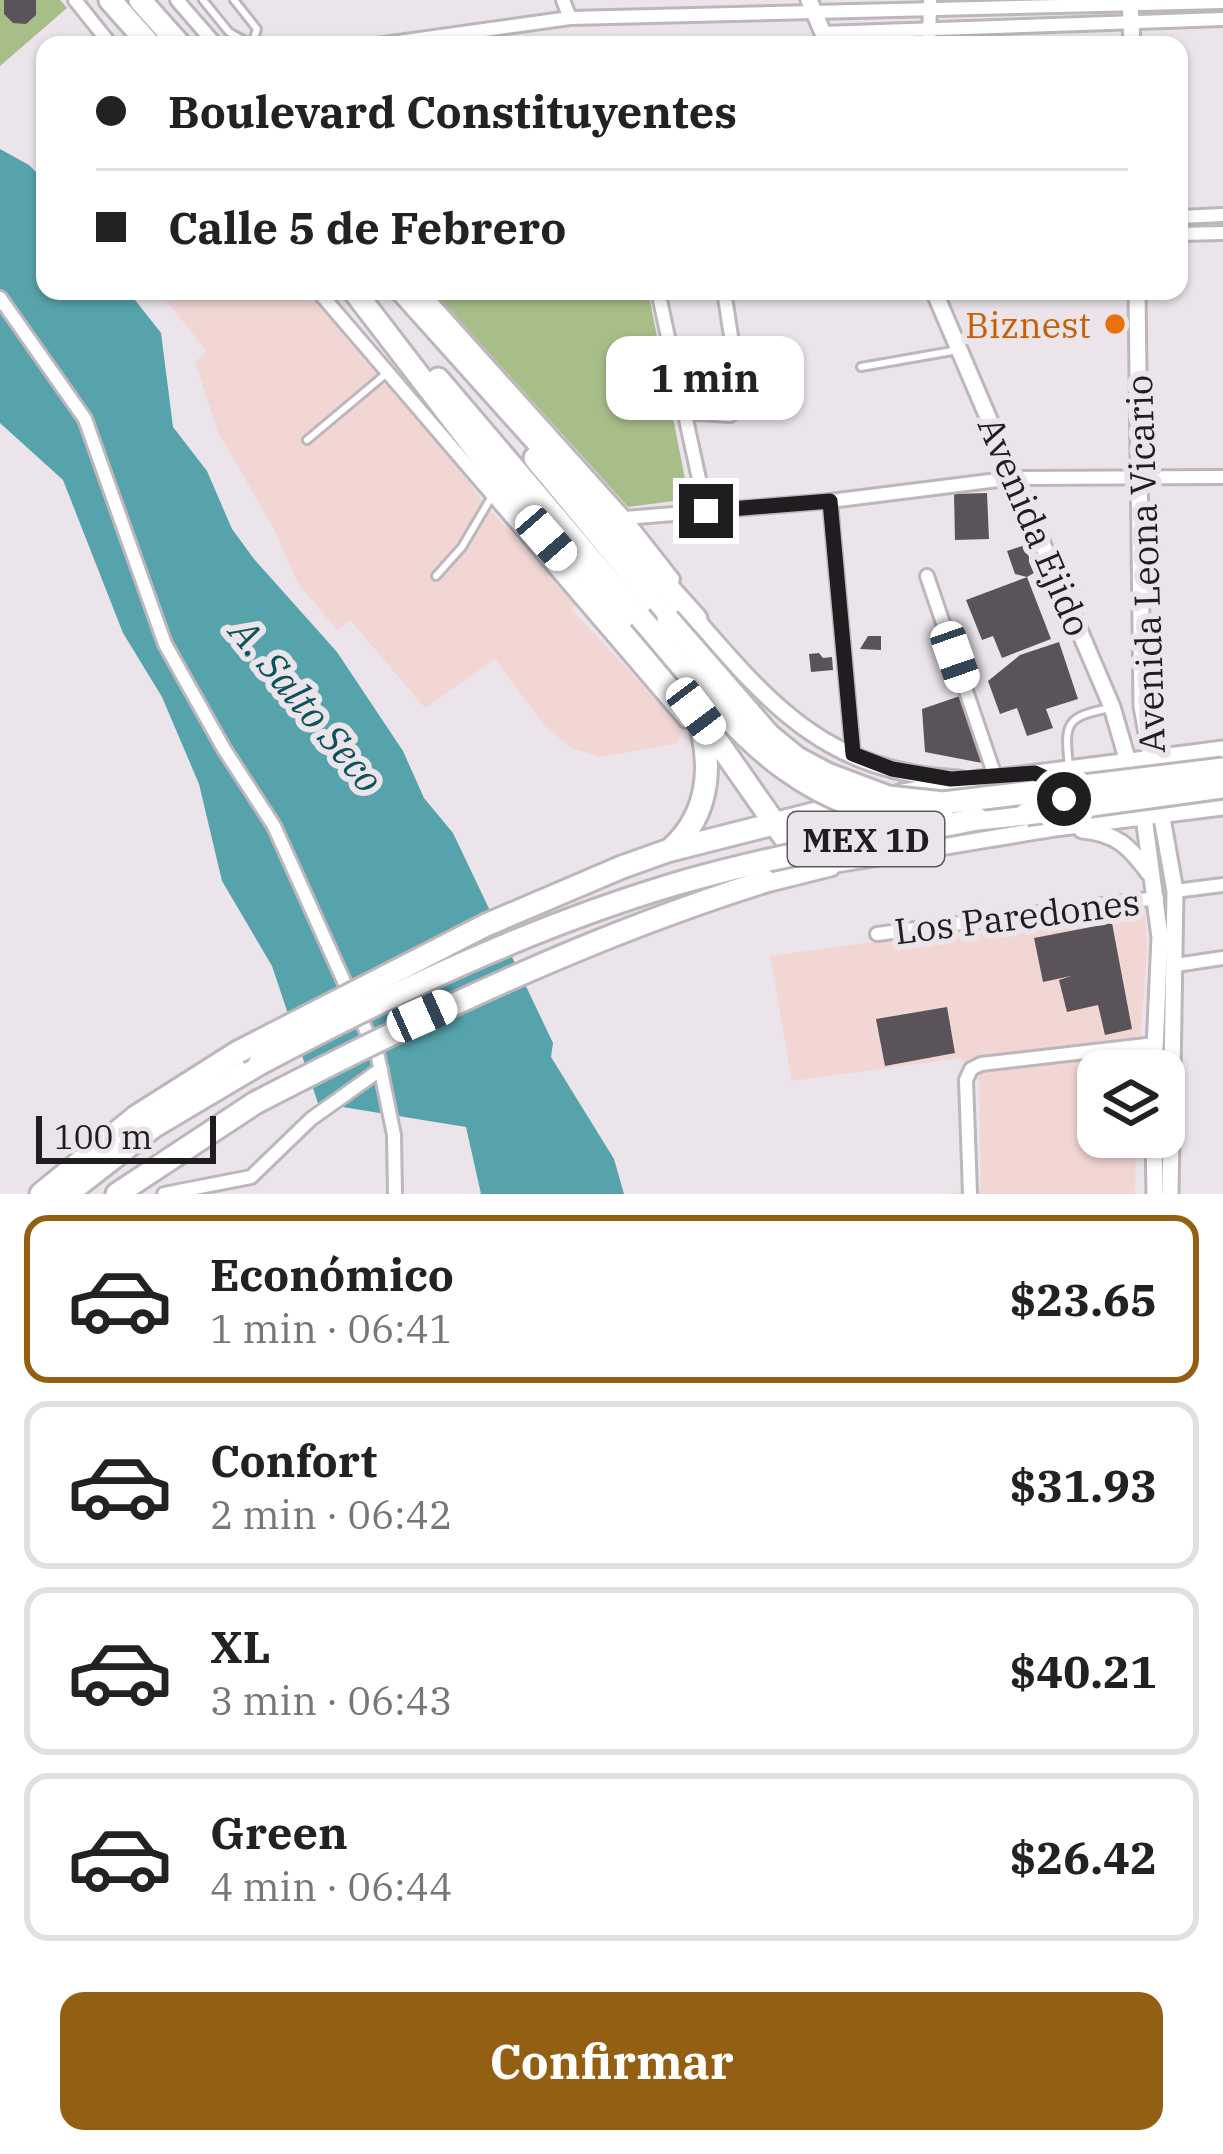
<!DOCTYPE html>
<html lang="es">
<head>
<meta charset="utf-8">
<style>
	:root { --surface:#fff; --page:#f6f6f6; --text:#222; --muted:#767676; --line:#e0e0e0; --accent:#935f12 }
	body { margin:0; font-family:"IBM Plex Serif",serif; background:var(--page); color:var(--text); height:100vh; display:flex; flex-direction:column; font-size:45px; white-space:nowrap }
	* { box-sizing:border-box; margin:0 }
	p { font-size:39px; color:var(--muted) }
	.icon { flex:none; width:66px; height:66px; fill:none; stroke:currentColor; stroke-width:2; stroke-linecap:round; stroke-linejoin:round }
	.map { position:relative; height:1194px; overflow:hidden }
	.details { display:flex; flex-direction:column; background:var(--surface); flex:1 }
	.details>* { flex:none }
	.guide { position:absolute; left:36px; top:36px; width:1152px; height:264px; border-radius:24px; box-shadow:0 3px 9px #0004; display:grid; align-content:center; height:264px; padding:0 60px; background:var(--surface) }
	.buttons { position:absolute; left:1077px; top:1050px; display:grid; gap:24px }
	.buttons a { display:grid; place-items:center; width:108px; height:108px; border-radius:24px; background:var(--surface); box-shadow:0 3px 9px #0004; font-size:60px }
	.scale { position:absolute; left:36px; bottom:30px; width:180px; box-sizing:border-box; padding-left:12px; border:6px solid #1f1d1f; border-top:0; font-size:33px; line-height:42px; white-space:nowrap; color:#1f1d1f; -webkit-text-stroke:9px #ece4eb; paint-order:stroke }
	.end { position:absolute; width:54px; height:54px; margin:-27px; border:15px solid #1f1d1f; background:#fff; box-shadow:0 0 0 6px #fff }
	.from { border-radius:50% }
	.bubble { position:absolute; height:84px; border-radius:24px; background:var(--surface); box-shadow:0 3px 9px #0004; font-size:39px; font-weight:700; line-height:84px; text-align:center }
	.car { position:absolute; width:36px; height:72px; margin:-36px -18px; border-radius:15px; box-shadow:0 0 9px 3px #0007; background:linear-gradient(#fff 24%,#345 0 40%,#fff 0 76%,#345 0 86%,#fff 0) }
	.guide b { display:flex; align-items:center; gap:42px; height:114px; font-size:45px }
	.guide b+b { border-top:3px solid var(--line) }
	.guide i { width:30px; height:30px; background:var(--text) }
	ul { padding:21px 0 0; list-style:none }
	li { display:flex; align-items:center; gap:36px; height:168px; margin:0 24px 18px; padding:0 36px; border:6px solid var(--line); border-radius:24px }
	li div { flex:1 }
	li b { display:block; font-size:45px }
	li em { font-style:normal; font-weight:700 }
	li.on { border-color:var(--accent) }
	li>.icon { width:108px; height:108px; stroke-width:1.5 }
	.primary-button { display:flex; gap:24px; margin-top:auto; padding:24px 60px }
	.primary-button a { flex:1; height:138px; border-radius:24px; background:var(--accent); color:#fff; font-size:48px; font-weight:700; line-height:138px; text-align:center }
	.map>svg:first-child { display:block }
	.industrial { fill:#f1d6d4 }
	.green { fill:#a8be89 }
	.water { fill:#56a3ab }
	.building { fill:#5a545a }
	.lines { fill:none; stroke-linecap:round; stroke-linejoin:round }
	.service-casing { stroke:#bdb6bd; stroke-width:12 }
	.minor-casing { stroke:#bdb6bd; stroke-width:18 }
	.tertiary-casing { stroke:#bdb6bd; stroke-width:21 }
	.trunk-casing { stroke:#bdb6bd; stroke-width:27 }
	.motorway-casing { stroke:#bdb6bd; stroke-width:27 }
	.service { stroke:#fff; stroke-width:6 }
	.minor { stroke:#fff; stroke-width:12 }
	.tertiary { stroke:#fff; stroke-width:15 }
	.trunk { stroke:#fff; stroke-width:21 }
	.motorway { stroke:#fff; stroke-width:21 }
	.trunk-bridge-casing { stroke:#bdb6bd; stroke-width:27; stroke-linecap:butt }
	.motorway-bridge-casing { stroke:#bdb6bd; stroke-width:27; stroke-linecap:butt }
	.trunk-bridge { stroke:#fff; stroke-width:21 }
	.motorway-bridge { stroke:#fff; stroke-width:21 }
	.route { stroke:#1f1d1f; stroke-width:15 }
	.food-dot { fill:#e8710a; stroke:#ece4eb; stroke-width:4.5 }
	.labels { text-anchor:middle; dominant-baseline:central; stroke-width:12; stroke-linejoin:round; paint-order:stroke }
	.shield { fill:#ece4eb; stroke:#5c595c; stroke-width:3 }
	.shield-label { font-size:33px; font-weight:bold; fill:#1f1d1f }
	.food-label { font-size:36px; fill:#c56008; stroke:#ece4eb; text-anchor:end }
	.street-label { font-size:36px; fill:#1f1d1f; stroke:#ece4eb }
	.water-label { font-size:39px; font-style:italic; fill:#0c5259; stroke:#ece4eb }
</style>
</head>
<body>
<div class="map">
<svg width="1223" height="1194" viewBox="0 0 1223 1194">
	<rect width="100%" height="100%" fill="#ece4eb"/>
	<!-- industrial -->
	<g class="industrial">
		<path d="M158,291H311L450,453L480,499L576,604L571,609L683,728L678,743L601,757L571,748L543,724L495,659L425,708L350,620L337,630L297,582L274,529L218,432L195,362L207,351Z"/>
		<path d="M1145,905L1147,951L1138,1071H1098V1137H1136L1135,1194H948L981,1188L979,1080L960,1058L792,1081L770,956Z"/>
	</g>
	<!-- green -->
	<g class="green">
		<path d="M0,0H60L67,8L0,66Z"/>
		<path d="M433,291H648L689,499L628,507Z"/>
	</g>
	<!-- water -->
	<path class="water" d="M0,149L29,165L45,181V291H128L161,333L173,427L207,471L232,529L254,559L337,652L403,751L424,798L453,833L553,1043L551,1057L614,1159L624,1194H481L466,1127L318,1103L272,966L222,881L199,784L162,697L123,633L63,480L0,423Z"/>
	<!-- building -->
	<g class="building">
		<path d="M4,0H36V15L26,24L13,23L4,14Z"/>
		<path d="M987,493L989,539L955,540L954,494Z"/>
		<path d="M1025,545L1034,573L1027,577L1051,639L1002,658L993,636L982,640L966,600L1027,577L1015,574L1007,551Z"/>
		<path d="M868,636H881V650L860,649Z"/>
		<path d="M1059,642L1078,699L1046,709L1053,728L1027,736L1017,708L1000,714L988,681L1020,655Z"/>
		<path d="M819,653L823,658L832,657L833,670L811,672L809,654Z"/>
		<path d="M960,696L982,763L925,752L922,709Z"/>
		<path d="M1112,923L1132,1029L1105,1035L1098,1005L1067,1012L1059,980L1071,976L1043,982L1034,938Z"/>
		<path d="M947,1007L955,1053L885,1066L876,1019Z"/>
	</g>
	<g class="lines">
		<!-- service casing -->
		<g class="service-casing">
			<g id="service">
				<path d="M203,0L229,32L252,45"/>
				<path d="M234,0L257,29L252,44"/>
				<path d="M861,367L958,350"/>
				<path d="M307,440L387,373"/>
				<path d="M436,576L462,547L492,496"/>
				<path d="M1069,766C1064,722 1066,717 1110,708"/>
			</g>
		</g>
		<!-- minor casing -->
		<g class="minor-casing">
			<g id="minor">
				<path d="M75,0L111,45"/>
				<path d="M177,0L216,45"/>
				<path d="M563,0L570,18"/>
				<path d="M822,33L1223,19"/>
				<path d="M377,45L570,18L1223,2"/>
				<path d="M929,45L930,0"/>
				<path d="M1179,217L1223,215"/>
				<path d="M1179,234L1223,233"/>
				<path d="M318,291L686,721"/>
				<path d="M421,291L625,518L673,579"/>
				<path d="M658,291L706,511"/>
				<path d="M0,298L85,419L165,644L224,749L274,826L378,1057L394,1135L395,1194"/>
				<path d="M684,412L730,415L742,407L724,291"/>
				<path d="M830,501L853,754"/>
				<path d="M625,518L830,501L1014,478L1223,477"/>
				<path d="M927,576L996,779"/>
				<path d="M1175,891L1223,885"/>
				<path d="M877,934L1157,898"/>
				<path d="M1176,965L1223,958"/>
				<path d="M164,1194L251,1177L311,1119L381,1069"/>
				<path d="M970,1194L966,1080L971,1069L981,1064L1155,1044"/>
			</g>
		</g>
		<!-- tertiary casing -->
		<g class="tertiary-casing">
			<g id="tertiary">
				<path d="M809,0L828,45"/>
				<path d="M1130,0L1132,45"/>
				<path d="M934,291L1112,707L1144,817L1160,937L1154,1071"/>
				<path d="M1137,291L1142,706L1175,891L1170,1194"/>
				<path d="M696,619C774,710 831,773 960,779"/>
				<path d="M990,779L1223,749"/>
				<path d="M1082,830C1116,833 1129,846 1149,873"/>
				<path d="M830,865L1055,828L1223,807"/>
				<path d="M1154,1137L1155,1194"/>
			</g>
		</g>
		<!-- trunk casing -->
		<g class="trunk-casing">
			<g id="trunk">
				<path d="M110,0L150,45"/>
				<path d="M140,0L180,45"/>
				<path d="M354,291L520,507L696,711L785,838L810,860"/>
				<path d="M402,291L696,619"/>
				<path d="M438,379L640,617"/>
				<path d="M535,458L668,619"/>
				<path d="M978,819L1026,814"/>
			</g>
		</g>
		<!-- motorway casing -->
		<g class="motorway-casing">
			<g id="motorway">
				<path d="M902,795L996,779"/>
				<path d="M672,848C712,811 713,759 696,711"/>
				<path d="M622,867L667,851L860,802"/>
				<path d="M766,881L830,865"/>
				<path d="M41,1194L137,1116L238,1052"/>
				<path d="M67,1194L153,1127L259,1064"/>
				<path d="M117,1194L255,1103"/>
			</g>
		</g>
		<!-- service -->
		<use href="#service" class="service"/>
		<!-- minor -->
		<use href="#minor" class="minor"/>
		<!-- tertiary -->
		<use href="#tertiary" class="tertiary"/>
		<!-- trunk -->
		<use href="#trunk" class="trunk"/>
		<!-- motorway -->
		<use href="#motorway" class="motorway"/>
		<!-- trunk-bridge casing -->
		<g class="trunk-bridge-casing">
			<g id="trunk-bridge">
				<path d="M640,617C728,719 796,821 945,820"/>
				<path d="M668,619L769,735L797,758L827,774L888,797L943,803L1223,769"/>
				<path d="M1026,814L1223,787"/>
			</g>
		</g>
		<!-- motorway-bridge casing -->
		<g class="motorway-bridge-casing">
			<g id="motorway-bridge">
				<path d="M238,1052L486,925L622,867"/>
				<path d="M259,1064C391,994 528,928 672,885C773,855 875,839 978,819"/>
				<path d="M255,1103C421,1017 587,937 766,881"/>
			</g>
		</g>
		<!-- trunk-bridge -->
		<use href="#trunk-bridge" class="trunk-bridge"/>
		<!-- motorway-bridge -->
		<use href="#motorway-bridge" class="motorway-bridge"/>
	</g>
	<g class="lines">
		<!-- route -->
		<path class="route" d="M706,511L830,501L853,754L892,769L951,779L1035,773L1050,780L1064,799"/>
	</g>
	<!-- markers -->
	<circle class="food-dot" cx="1115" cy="324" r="12"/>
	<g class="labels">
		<!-- shield labels -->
		<rect class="shield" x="788" y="812" width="156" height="54" rx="9"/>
		<g class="shield-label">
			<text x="866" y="839">MEX 1D</text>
		</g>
		<!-- food labels -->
		<g class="food-label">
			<text x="1091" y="324">Biznest</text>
		</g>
		<!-- street labels -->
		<g class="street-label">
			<text transform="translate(1035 526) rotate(67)">Avenida Ejido</text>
			<text transform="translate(1145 564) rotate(-92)">Avenida Leona Vicario</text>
			<text transform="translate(1017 916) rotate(-7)">Los Paredones</text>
		</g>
		<!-- water labels -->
		<g class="water-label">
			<text transform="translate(307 705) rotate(50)">A. Salto Seco</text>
		</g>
	</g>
</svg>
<div class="buttons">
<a><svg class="icon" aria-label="layers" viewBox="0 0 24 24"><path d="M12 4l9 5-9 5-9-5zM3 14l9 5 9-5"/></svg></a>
</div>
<div class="scale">100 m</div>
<i class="end from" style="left:1064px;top:799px"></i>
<i class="end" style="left:706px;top:511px"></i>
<div class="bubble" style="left:606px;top:336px;width:198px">1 min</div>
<i class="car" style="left:546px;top:538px;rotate:139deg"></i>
<i class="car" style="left:955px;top:657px;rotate:161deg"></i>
<i class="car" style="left:696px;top:711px;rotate:143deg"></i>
<i class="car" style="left:422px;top:1016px;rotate:66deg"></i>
<div class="guide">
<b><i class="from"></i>Boulevard Constituyentes</b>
<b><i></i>Calle 5 de Febrero</b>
</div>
</div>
<section class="details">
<ul>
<li class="on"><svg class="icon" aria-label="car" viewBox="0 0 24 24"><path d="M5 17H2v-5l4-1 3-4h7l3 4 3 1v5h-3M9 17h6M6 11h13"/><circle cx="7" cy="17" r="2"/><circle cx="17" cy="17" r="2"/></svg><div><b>Económico</b><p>1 min · 06:41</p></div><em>$23.65</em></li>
<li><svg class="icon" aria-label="car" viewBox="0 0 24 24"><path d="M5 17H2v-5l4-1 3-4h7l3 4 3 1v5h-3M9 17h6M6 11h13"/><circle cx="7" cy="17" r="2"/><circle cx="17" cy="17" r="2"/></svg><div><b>Confort</b><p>2 min · 06:42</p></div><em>$31.93</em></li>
<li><svg class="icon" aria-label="car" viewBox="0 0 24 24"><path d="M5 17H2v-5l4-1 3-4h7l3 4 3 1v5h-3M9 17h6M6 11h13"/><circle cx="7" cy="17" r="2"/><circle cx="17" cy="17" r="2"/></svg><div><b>XL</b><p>3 min · 06:43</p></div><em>$40.21</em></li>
<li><svg class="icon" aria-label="car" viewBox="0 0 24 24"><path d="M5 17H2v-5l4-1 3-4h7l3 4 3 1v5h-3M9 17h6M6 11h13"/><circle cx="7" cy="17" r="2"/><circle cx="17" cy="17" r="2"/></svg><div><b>Green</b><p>4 min · 06:44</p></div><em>$26.42</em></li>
</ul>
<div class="primary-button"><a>Confirmar</a></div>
</section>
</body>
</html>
